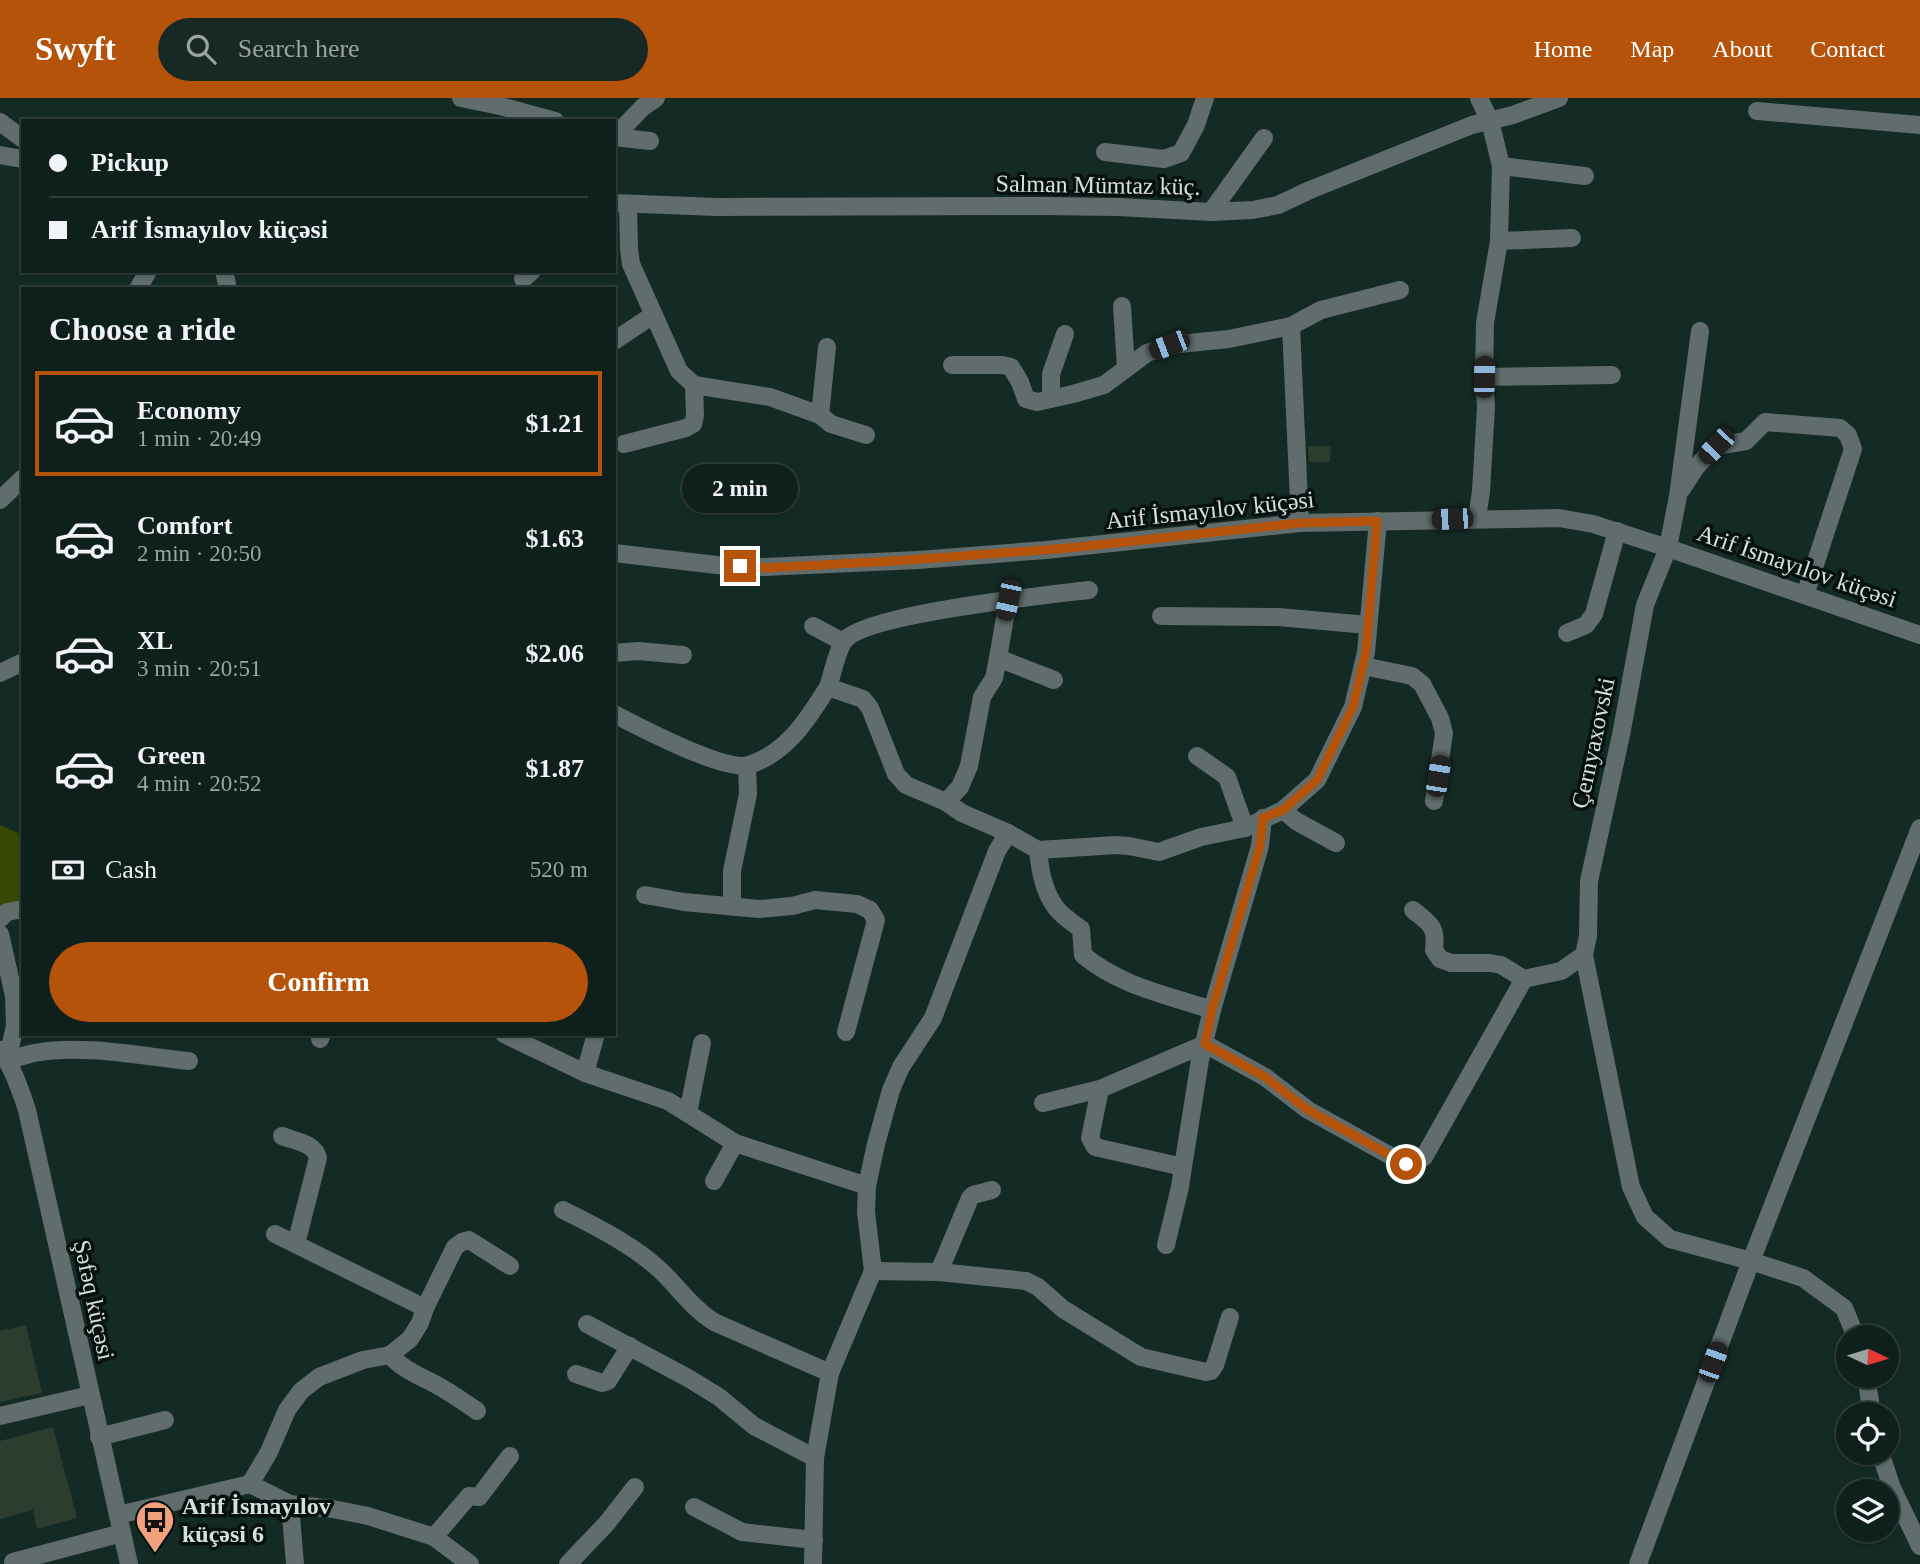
<!DOCTYPE html>
<html lang="en">
<head>
<meta charset="utf-8">
<style>
	:root { --surface:#0f201c; --page:#182825; --text:#f1f3f6; --muted:#9ba3a3; --line:#2f3e3b; --accent:#b45309 }
	body { margin:0; font-family:"Times New Roman",serif; background:var(--page); color:var(--text); height:100vh; display:flex; flex-direction:column; font-size:26px; white-space:nowrap }
	* { box-sizing:border-box; margin:0 }
	p { font-size:23px; color:var(--muted) }
	.icon { flex:none; width:38px; height:38px; fill:none; stroke:currentColor; stroke-width:2; stroke-linecap:round; stroke-linejoin:round }
	.map { position:relative; flex:1; overflow:hidden }
	.drawer { position:absolute; left:21px; top:189px; width:595px; height:749px; display:flex; flex-direction:column; background:var(--surface); border-radius:0px; box-shadow:0 2px 5px #0004,0 0 0 2px var(--line) }
	.drawer>* { flex:none }
	.hud { position:absolute; left:21px; top:21px; width:595px; height:154px; border-radius:0px; box-shadow:0 2px 5px #0004,0 0 0 2px var(--line); display:grid; align-content:center; height:154px; padding:0 28px; background:var(--surface) }
	.needle { width:46px; rotate:94deg }
	.buttons { position:absolute; left:1836px; top:1227px; display:grid; gap:14px }
	.buttons a { display:grid; place-items:center; width:63px; height:63px; border-radius:50%; background:var(--surface); box-shadow:0 2px 5px #0004,0 0 0 2px var(--line); font-size:35px }
	.end { position:absolute; width:32px; height:32px; margin:-16px; border:9px solid #b45309; background:#fff; box-shadow:0 0 0 4px #fff }
	.from { border-radius:50% }
	.bubble { position:absolute; height:49px; border-radius:24px; background:var(--surface); box-shadow:0 2px 5px #0004,0 0 0 2px var(--line); font-size:23px; font-weight:700; line-height:49px; text-align:center }
	.car { position:absolute; width:21px; height:42px; margin:-21px -10px; border-radius:9px; box-shadow:0 0 5px 2px #0007; background:linear-gradient(#222 24%,#8ab4d8 0 40%,#222 0 76%,#8ab4d8 0 86%,#222 0) }
	.hud b { display:flex; align-items:center; gap:24px; height:66px; font-size:26px }
	.hud b+b { border-top:2px solid var(--line) }
	.hud i { width:18px; height:18px; background:var(--text) }
	ul { padding:0; list-style:none }
	li { display:flex; align-items:center; gap:21px; height:105px; margin:0 14px 10px; padding:0 14px; border:4px solid transparent; border-radius:0px }
	li div { flex:1 }
	li b { display:block; font-size:26px }
	li em { font-style:normal; font-weight:700 }
	li.active { border-color:var(--accent) }
	li>.icon { width:63px; height:63px; stroke-width:1.5 }
	h2 { padding:0 28px; font-size:32px; line-height:84px }
	.pay { display:flex; align-items:center; gap:18px; height:77px; padding:0 28px; font-size:26px }
	.pay p { margin-inline-start:auto }
	.button { display:flex; gap:14px; margin-top:auto; padding:14px 28px }
	.button a { flex:1; height:80px; border-radius:42px; background:var(--accent); color:#fff; font-size:28px; font-weight:700; line-height:80px; text-align:center }
	header { display:flex; align-items:center; gap:42px; box-sizing:border-box; height:98px; padding:0 35px; background:var(--accent); color:#fff }
	header strong { font-size:33px }
	nav { display:flex; gap:38px; margin-inline-start:auto; font-size:24px }
	.search { width:490px; height:63px; background:var(--page); display:flex; align-items:center; gap:18px; box-sizing:border-box; padding:0 24px; border-radius:38px; color:var(--muted); font-size:26px }
	.map>svg:first-child { display:block }
	.green { fill:#374904 }
	.building { fill:#2c3c2f }
	.lines { fill:none; stroke-linecap:round; stroke-linejoin:round }
	.minor { stroke:#616c6d; stroke-width:18 }
	.route { stroke:#b45309; stroke-width:9 }
	.labels { text-anchor:middle; dominant-baseline:central; stroke-width:7; stroke-linejoin:round; paint-order:stroke }
	.street-label { font-size:24px; fill:#d3e1dd; stroke:#07100e }
	.poi-label { font-size:24px; font-weight:bold; fill:#d3e1dd; stroke:#07100e; text-anchor:start }
</style>
</head>
<body>
<header>
<strong>Swyft</strong>
<div class="search"><svg class="icon" aria-label="search" viewBox="0 0 24 24"><circle cx="10" cy="10" r="6"/><path d="M15 15l6 6"/></svg>Search here</div>
<nav><a>Home</a><a>Map</a><a>About</a><a>Contact</a></nav>
</header>
<div class="map">
<svg width="1920" height="1466" viewBox="0 0 1920 1466">
	<rect width="100%" height="100%" fill="#142a25"/>
	<!-- green -->
	<path class="green" d="M0,727L23,737V806L0,810Z"/>
	<!-- building -->
	<g class="building">
		<path d="M1308,348H1331L1330,364H1309Z"/>
		<path d="M26,1227L42,1295L0,1304V1233Z"/>
		<path d="M53,1329L77,1420L37,1431L33,1412L0,1421V1343Z"/>
	</g>
	<g class="lines">
		<!-- minor -->
		<g class="minor">
			<path d="M461,0L500,8L555,23"/>
			<path d="M1757,13L1920,27"/>
			<path d="M0,24L23,41"/>
			<path d="M614,39L643,9L656,0"/>
			<path d="M614,39L650,43"/>
			<path d="M1105,54L1164,61L1181,55L1196,27L1205,0"/>
			<path d="M0,57L23,61"/>
			<path d="M1501,68L1585,78"/>
			<path d="M614,105L717,109L1041,108L1118,109L1211,114L1253,112L1278,107L1310,92L1472,27L1513,17L1559,0"/>
			<path d="M628,106L629,151L631,166L679,273L694,287L770,299L820,317L831,326L866,337"/>
			<path d="M1211,114L1264,40"/>
			<path d="M1499,143L1572,140"/>
			<path d="M224,173L227,186"/>
			<path d="M523,181L532,173"/>
			<path d="M138,191L148,173"/>
			<path d="M1122,208L1126,270"/>
			<path d="M1291,228L1300,425"/>
			<path d="M614,243L653,217"/>
			<path d="M952,267H1002L1011,269L1020,284L1026,301L1037,304L1073,296L1104,287L1147,255L1169,247L1229,241L1291,228L1321,212L1400,192"/>
			<path d="M1484,279L1612,277"/>
			<path d="M1051,300V276L1065,236"/>
			<path d="M820,317L827,249"/>
			<path d="M624,346L686,330L693,326L695,318L694,287"/>
			<path d="M1681,392L1696,369L1716,348L1746,343L1765,324L1840,330L1848,337L1853,351L1805,497"/>
			<path d="M0,402L23,380"/>
			<path d="M1477,421L1481,393L1486,309L1484,279L1485,225L1499,143L1501,68L1490,23L1479,0"/>
			<path d="M614,455L717,467L764,469L918,462L1046,452L1300,425L1559,420L1593,426L1668,450L1920,537"/>
			<path d="M1161,518L1278,519L1368,527"/>
			<path d="M813,528L843,544"/>
			<path d="M1567,535L1586,527L1594,516L1617,433"/>
			<path d="M614,555L638,553L683,557"/>
			<path d="M998,560L1054,582"/>
			<path d="M1363,568L1412,578L1422,586L1440,620L1444,635L1434,703"/>
			<path d="M0,575L23,564"/>
			<path d="M828,589C832,578 837,552 844,543C864,516 1048,497 1089,492"/>
			<path d="M614,616C639,629 725,674 749,667C787,655 808,621 828,589L863,601L870,610L896,676L906,687L946,704L962,715L1008,735L1038,752L1116,747L1129,748L1159,754L1201,739L1245,730L1283,712L1317,682L1353,609L1366,554L1378,423"/>
			<path d="M1197,658L1227,679L1245,730"/>
			<path d="M946,704L960,689L969,668L982,599L994,580L998,560L1008,502"/>
			<path d="M1283,712L1296,723L1336,745"/>
			<path d="M1038,752C1040,772 1043,792 1056,810C1062,818 1073,825 1081,831L1083,857C1120,888 1167,897 1212,912"/>
			<path d="M645,797L684,804L759,811L792,808L815,802L857,806L870,812L876,822L846,934"/>
			<path d="M732,808V773L748,696L747,668"/>
			<path d="M1413,812C1430,826 1437,828 1434,852L1440,861L1451,865H1490L1501,867L1524,881L1561,873L1584,857L1588,838L1589,783L1621,637L1645,507L1668,450L1678,398L1700,233"/>
			<path d="M0,821L7,814L23,811"/>
			<path d="M0,836L14,898L15,928L7,963C16,960 25,957 34,955C84,946 139,958 189,963"/>
			<path d="M1584,857L1631,1089L1645,1119L1670,1141L1751,1163L1803,1180L1844,1210L1856,1239"/>
			<path d="M504,936L585,975L668,1003L735,1045L867,1088"/>
			<path d="M320,941L322,936"/>
			<path d="M0,952C13,970 20,991 27,1012L129,1466"/>
			<path d="M585,975L596,936"/>
			<path d="M1100,991L1090,1040L1095,1049L1183,1069L1200,962L1212,912L1260,748L1263,720"/>
			<path d="M1043,1005L1100,991L1205,946L1265,979L1308,1012L1398,1062C1408,1067 1415,1066 1424,1059L1524,881"/>
			<path d="M688,1015L702,945"/>
			<path d="M282,1038C295,1043 315,1045 318,1060L296,1146"/>
			<path d="M714,1083L735,1045"/>
			<path d="M563,1112C596,1129 632,1146 660,1172C678,1189 692,1210 714,1224L830,1275"/>
			<path d="M1166,1147L1180,1089L1183,1069"/>
			<path d="M873,1173L939,1174L1026,1183L1038,1189L1063,1211L1141,1259L1206,1274L1211,1273L1215,1267L1230,1219"/>
			<path d="M939,1174L970,1100L973,1097L992,1092"/>
			<path d="M425,1210L455,1149L462,1144L469,1142L510,1168"/>
			<path d="M587,1226L688,1280L719,1299L754,1328L815,1360"/>
			<path d="M390,1257C403,1272 418,1277 435,1286C450,1294 464,1304 477,1313"/>
			<path d="M576,1276L602,1285L608,1283L630,1248"/>
			<path d="M1866,1278L1872,1316"/>
			<path d="M0,1318L90,1297"/>
			<path d="M99,1339L165,1322"/>
			<path d="M1880,1354L1892,1390L1920,1448"/>
			<path d="M250,1386L290,1406L333,1411L368,1418L434,1439L470,1466"/>
			<path d="M290,1406L295,1466"/>
			<path d="M694,1409L742,1434L814,1442"/>
			<path d="M118,1417L250,1386L269,1354L287,1312L301,1293L319,1279L363,1262L390,1257L410,1241L420,1225L425,1210L275,1136"/>
			<path d="M434,1439L469,1398L479,1399L510,1358"/>
			<path d="M13,1464L122,1435"/>
			<path d="M568,1466L607,1425L635,1389"/>
			<path d="M813,1466L815,1360L830,1275L873,1173L866,1114L867,1088L876,1046L891,992L901,969L933,920L997,753L1008,735"/>
			<path d="M1638,1466L1751,1163L1920,730"/>
		</g>
	</g>
	<g class="lines">
		<!-- route -->
		<path class="route" d="M740,468L764,470L894,463L1069,450L1300,425L1377,423L1366,554L1353,609L1317,682L1283,712L1263,720L1260,748L1212,912L1205,946L1265,979L1308,1012L1406,1066"/>
	</g>
	<!-- icons -->
	<defs>
		<g id="bus-pin" transform="scale(2.0125)"><path d="M0 17L-7.5 6A9.5 9.5 0 1 1 7.5 6Z" fill="#f1a17c" stroke="#07100e"/><path d="M-5-6H5V4H4V6H2V4H-2V6H-4V4H-5ZM-3.5-4V0h7V-4ZM-3.5 1.2v1.5H-2V1.2ZM2 1.2v1.5H3.5V1.2Z" fill="#111"/></g>
	</defs>
	<g fill-rule="evenodd">
		<use href="#bus-pin" x="155" y="1422"/>
	</g>
	<g class="labels">
		<!-- street labels -->
		<g class="street-label">
			<text transform="translate(1098 87) rotate(1)">Salman Mümtaz küç.</text>
			<text transform="translate(1210 412) rotate(-6)">Arif İsmayılov küçəsi</text>
			<text transform="translate(1797 468) rotate(19)">Arif İsmayılov küçəsi</text>
			<text transform="translate(1593 645) rotate(-78)">Çernyaxovski</text>
			<text transform="translate(94 1202) rotate(78)">Şəfəq küçəsi</text>
		</g>
		<!-- poi labels -->
		<g class="poi-label">
			<text x="182" y="1408">Arif İsmayılov<tspan x="182" dy="28">küçəsi 6</tspan></text>
		</g>
	</g>
</svg>
<div class="buttons">
<a><svg class="needle" viewBox="-14 -14 28 28"><path d="M0-13l5 13h-10z" fill="#e53935"/><path d="M0 13l5-13h-10z" fill="#9ba3a3"/></svg></a>
<a><svg class="icon" aria-label="locate" viewBox="0 0 24 24"><circle cx="12" cy="12" r="6"/><path d="M12 2v4M12 18v4M2 12h4M18 12h4"/></svg></a>
<a><svg class="icon" aria-label="layers" viewBox="0 0 24 24"><path d="M12 4l9 5-9 5-9-5zM3 14l9 5 9-5"/></svg></a>
</div>
<i class="end from" style="left:1406px;top:1066px"></i>
<i class="end" style="left:740px;top:468px"></i>
<div class="bubble" style="left:682px;top:366px;width:116px">2 min</div>
<i class="car" style="left:1169px;top:247px;rotate:249deg"></i>
<i class="car" style="left:1484px;top:279px;rotate:1deg"></i>
<i class="car" style="left:1716px;top:348px;rotate:224deg"></i>
<i class="car" style="left:1452px;top:421px;rotate:268deg"></i>
<i class="car" style="left:1008px;top:502px;rotate:192deg"></i>
<i class="car" style="left:1438px;top:678px;rotate:9deg"></i>
<i class="car" style="left:1713px;top:1264px;rotate:20deg"></i>
<div class="hud">
<b><i class="from"></i>Pickup</b>
<b><i></i>Arif İsmayılov küçəsi</b>
</div>
<section class="drawer">
<h2>Choose a ride</h2>
<ul>
<li class="active"><svg class="icon" aria-label="car" viewBox="0 0 24 24"><path d="M5 17H2v-5l4-1 3-4h7l3 4 3 1v5h-3M9 17h6M6 11h13"/><circle cx="7" cy="17" r="2"/><circle cx="17" cy="17" r="2"/></svg><div><b>Economy</b><p>1 min · 20:49</p></div><em>$1.21</em></li>
<li><svg class="icon" aria-label="car" viewBox="0 0 24 24"><path d="M5 17H2v-5l4-1 3-4h7l3 4 3 1v5h-3M9 17h6M6 11h13"/><circle cx="7" cy="17" r="2"/><circle cx="17" cy="17" r="2"/></svg><div><b>Comfort</b><p>2 min · 20:50</p></div><em>$1.63</em></li>
<li><svg class="icon" aria-label="car" viewBox="0 0 24 24"><path d="M5 17H2v-5l4-1 3-4h7l3 4 3 1v5h-3M9 17h6M6 11h13"/><circle cx="7" cy="17" r="2"/><circle cx="17" cy="17" r="2"/></svg><div><b>XL</b><p>3 min · 20:51</p></div><em>$2.06</em></li>
<li><svg class="icon" aria-label="car" viewBox="0 0 24 24"><path d="M5 17H2v-5l4-1 3-4h7l3 4 3 1v5h-3M9 17h6M6 11h13"/><circle cx="7" cy="17" r="2"/><circle cx="17" cy="17" r="2"/></svg><div><b>Green</b><p>4 min · 20:52</p></div><em>$1.87</em></li>
</ul>
<div class="pay"><svg class="icon" aria-label="cash" viewBox="0 0 24 24"><path d="M3 7h18v10H3z"/><circle cx="12" cy="12" r="2"/></svg>Cash<p>520 m</p></div>
<div class="button"><a>Confirm</a></div>
</section>
</div>
</body>
</html>
